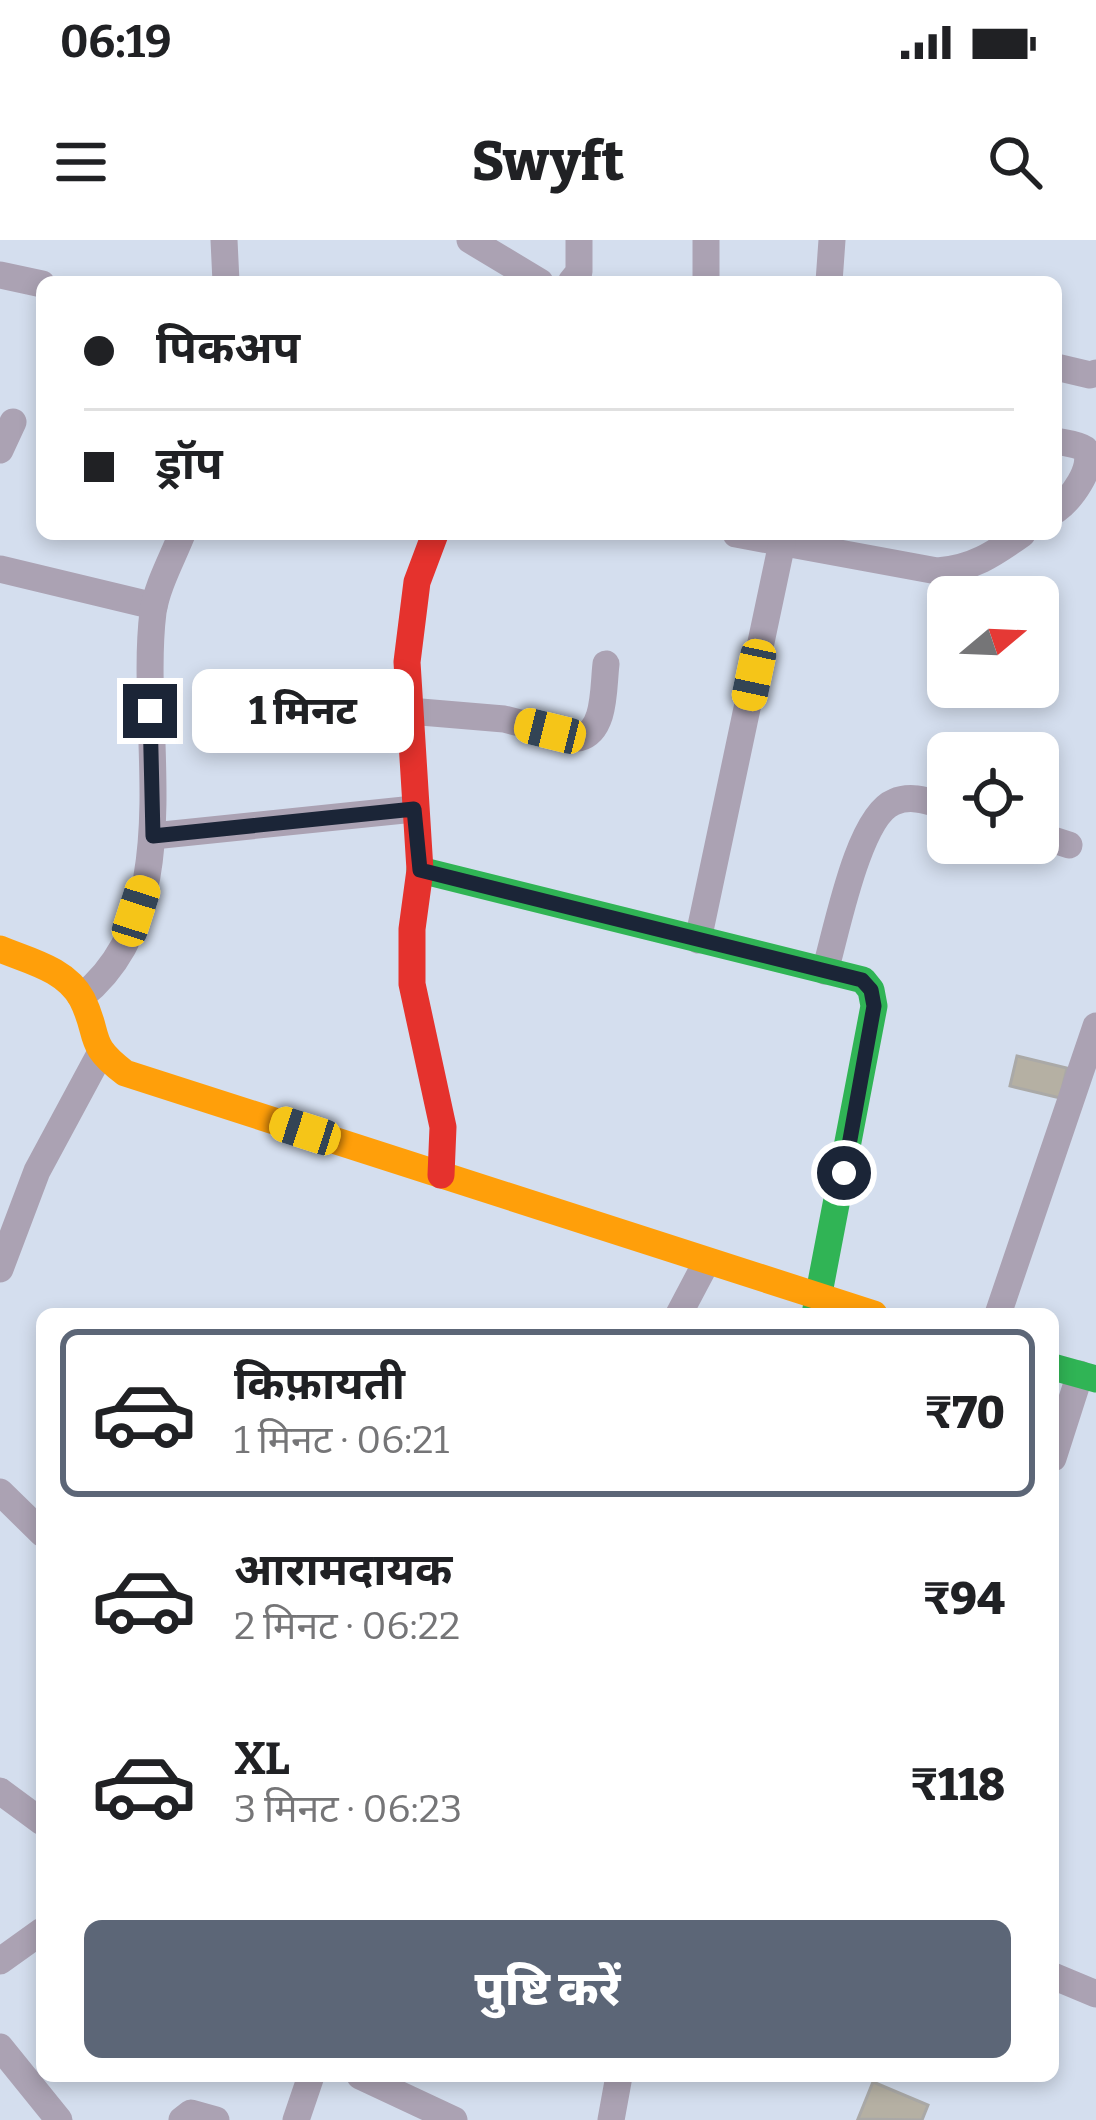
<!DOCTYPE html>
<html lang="hi">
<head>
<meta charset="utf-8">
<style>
	:root { --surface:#fff; --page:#f2f2f2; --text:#202124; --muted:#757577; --line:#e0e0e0; --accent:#5c6677 }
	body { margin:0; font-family:Bitter,"Noto Sans Devanagari",serif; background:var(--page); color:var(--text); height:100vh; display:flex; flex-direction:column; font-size:45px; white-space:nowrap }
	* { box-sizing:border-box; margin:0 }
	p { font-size:39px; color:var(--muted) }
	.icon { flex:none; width:66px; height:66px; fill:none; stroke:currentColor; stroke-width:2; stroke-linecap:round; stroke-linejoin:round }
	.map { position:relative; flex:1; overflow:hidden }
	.side { position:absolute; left:36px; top:1068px; width:1023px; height:774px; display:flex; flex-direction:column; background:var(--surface); border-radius:18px; box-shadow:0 6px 18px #0003 }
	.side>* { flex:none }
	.guide { position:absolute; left:36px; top:36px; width:1026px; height:264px; border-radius:18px; box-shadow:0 6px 18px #0003; display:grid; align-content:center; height:264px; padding:0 48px; background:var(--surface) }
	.needle { width:78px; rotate:71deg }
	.controls { position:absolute; left:927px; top:336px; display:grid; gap:24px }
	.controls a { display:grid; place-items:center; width:132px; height:132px; border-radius:18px; background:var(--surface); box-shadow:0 6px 18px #0003; font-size:60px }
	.end { position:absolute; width:54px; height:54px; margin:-27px; border:15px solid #1b2537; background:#fff; box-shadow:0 0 0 6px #fff }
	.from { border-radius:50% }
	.bubble { position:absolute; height:84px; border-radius:18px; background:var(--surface); box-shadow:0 6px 18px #0003; font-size:39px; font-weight:800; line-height:84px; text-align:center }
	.car { position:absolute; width:36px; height:72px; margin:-36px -18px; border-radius:15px; box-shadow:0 0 9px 3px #0007; background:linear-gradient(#f5c518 24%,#345 0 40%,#f5c518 0 76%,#345 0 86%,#f5c518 0) }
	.guide b { display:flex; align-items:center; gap:42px; height:114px; font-size:45px }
	.guide b+b { border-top:3px solid var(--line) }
	.guide i { width:30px; height:30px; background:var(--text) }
	ul { padding:21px 0 0; list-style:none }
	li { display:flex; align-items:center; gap:36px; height:168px; margin:0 24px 18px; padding:0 24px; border:6px solid transparent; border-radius:18px }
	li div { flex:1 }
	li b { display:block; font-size:45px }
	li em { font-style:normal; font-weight:800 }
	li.active { border-color:var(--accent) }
	li>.icon { width:108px; height:108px; stroke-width:1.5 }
	.primary-button { display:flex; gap:24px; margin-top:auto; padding:24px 48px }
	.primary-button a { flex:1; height:138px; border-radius:18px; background:var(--accent); color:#fff; font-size:48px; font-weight:800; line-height:138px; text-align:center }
	.status { display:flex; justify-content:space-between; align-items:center; height:84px; padding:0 60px; background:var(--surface); direction:ltr }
	.status svg { height:33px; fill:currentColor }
	header { display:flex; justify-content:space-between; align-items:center; height:156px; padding:0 48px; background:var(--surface); font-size:54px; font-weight:800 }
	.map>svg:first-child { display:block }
	.building { fill:#b5b0a3; stroke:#aaa9a7; stroke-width:3 }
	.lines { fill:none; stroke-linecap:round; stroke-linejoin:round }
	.street { stroke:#aba2b3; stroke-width:27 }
	.fast { stroke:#30b455; stroke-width:27 }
	.slow { stroke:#ff9f0a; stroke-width:27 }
	.jam { stroke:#e5322d; stroke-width:27 }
	.route { stroke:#1b2537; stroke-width:15 }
</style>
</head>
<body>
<div class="status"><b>06:19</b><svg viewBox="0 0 49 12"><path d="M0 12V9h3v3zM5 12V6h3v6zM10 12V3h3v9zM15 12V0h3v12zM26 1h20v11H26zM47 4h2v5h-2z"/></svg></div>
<header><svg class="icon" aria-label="menu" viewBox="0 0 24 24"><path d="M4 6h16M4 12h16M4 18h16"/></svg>Swyft<svg class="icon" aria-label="search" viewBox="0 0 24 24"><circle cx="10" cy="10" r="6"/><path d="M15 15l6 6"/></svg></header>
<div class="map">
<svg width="1096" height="1880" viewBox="0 0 1096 1880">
	<rect width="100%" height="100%" fill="#d4deee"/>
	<!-- building -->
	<g class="building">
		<path d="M1017,816L1067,828L1060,858L1010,846Z"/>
		<path d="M873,1842L928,1865L922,1880L858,1879Z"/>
	</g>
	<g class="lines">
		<!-- street -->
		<g class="street">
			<path d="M224,0L226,42"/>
			<path d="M470,0L540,42"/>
			<path d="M706,0V42"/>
			<path d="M0,35L42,44"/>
			<path d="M571,42L579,32V0"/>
			<path d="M829,42L832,0"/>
			<path d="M1056,127L1090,135L1096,133"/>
			<path d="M1056,201C1064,203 1078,204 1085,209C1096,227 1070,260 1056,270"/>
			<path d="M0,210L13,182"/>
			<path d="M736,294L937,331C972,329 994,314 1022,294"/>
			<path d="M0,329L154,366"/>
			<path d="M409,471L504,479L579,498C606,491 603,448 606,424"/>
			<path d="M1038,595L1069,605"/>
			<path d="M153,596L414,569"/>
			<path d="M698,700L782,303"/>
			<path d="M825,731C836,694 858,576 894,562C912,554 930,562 948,567"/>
			<path d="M81,757C191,670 138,493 153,372C157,346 172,319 182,294"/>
			<path d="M0,1029L37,931L100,814"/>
			<path d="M679,1074L707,1021"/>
			<path d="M998,1074L1096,786"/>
			<path d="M1053,1218L1080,1134"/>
			<path d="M0,1252L42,1293"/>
			<path d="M0,1551L42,1582"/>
			<path d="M0,1721L42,1691"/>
			<path d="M1053,1736L1096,1754"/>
			<path d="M0,1807L59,1880"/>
			<path d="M360,1836L454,1880"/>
			<path d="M182,1880L191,1873L216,1880"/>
			<path d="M296,1880L311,1836"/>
			<path d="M611,1880L619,1836"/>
		</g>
		<!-- fast -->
		<g class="fast">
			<path d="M420,630L863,740L871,750L874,766L815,1074"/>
			<path d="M1053,1127L1096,1139"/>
		</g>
		<!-- slow -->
		<path class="slow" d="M0,709C29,721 66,729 82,759C101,797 85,803 125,833L874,1074"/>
		<!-- jam -->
		<path class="jam" d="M435,294L417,342L407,422L420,630L412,689V744L443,887L441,935"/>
	</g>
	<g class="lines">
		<!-- route -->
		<path class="route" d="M150,471L153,596L414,569L420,630L862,740L871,750L874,766L844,933"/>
	</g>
</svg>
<div class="controls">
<a><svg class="needle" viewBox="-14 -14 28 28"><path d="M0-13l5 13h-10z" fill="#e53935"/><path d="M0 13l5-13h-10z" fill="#757577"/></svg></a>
<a><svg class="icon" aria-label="locate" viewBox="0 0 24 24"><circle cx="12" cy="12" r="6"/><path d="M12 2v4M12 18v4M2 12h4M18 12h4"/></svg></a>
</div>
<i class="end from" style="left:844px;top:933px"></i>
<i class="end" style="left:150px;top:471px"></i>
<div class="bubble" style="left:192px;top:429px;width:222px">1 मिनट</div>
<i class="car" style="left:754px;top:435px;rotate:192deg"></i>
<i class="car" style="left:550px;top:491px;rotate:284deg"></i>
<i class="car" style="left:136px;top:671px;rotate:18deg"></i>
<i class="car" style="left:305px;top:891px;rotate:288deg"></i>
<div class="guide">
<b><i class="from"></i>पिकअप</b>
<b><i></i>ड्रॉप</b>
</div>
<section class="side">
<ul>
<li class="active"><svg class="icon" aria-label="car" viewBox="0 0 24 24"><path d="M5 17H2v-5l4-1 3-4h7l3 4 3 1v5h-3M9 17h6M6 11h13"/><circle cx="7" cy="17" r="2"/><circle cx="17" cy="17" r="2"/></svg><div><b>किफ़ायती</b><p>1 मिनट · 06:21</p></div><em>₹70</em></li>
<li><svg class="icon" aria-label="car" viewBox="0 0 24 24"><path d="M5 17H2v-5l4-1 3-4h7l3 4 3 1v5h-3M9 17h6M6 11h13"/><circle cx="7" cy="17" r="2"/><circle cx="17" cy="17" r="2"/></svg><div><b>आरामदायक</b><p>2 मिनट · 06:22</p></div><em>₹94</em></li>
<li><svg class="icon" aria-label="car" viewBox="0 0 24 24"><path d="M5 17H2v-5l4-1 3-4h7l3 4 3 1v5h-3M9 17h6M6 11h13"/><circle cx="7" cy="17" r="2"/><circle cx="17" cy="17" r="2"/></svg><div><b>XL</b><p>3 मिनट · 06:23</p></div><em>₹118</em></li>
</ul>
<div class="primary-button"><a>पुष्टि करें</a></div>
</section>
</div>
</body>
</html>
